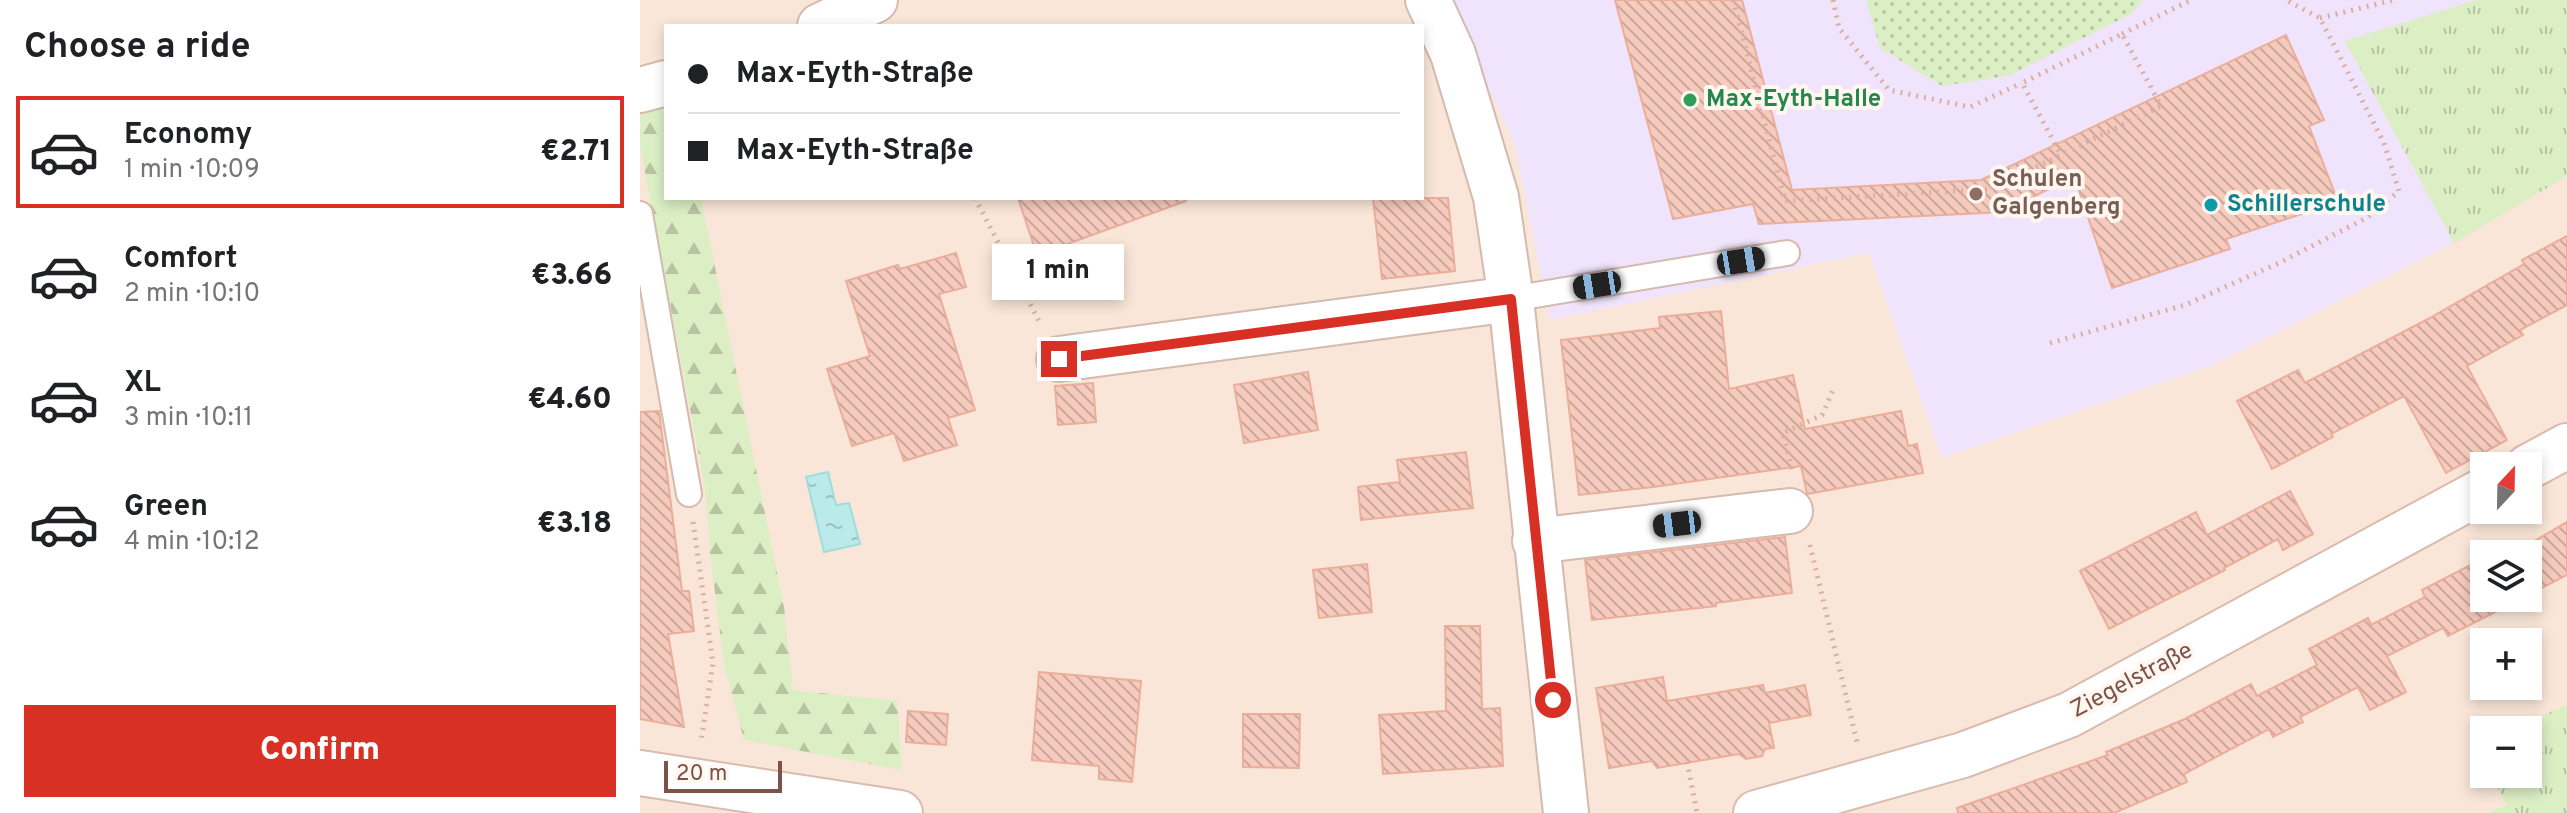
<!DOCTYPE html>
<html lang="en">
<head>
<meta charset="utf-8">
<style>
	:root { --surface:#fff; --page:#f6f6f6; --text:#202124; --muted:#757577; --line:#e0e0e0; --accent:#d93025 }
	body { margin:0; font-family:Overpass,sans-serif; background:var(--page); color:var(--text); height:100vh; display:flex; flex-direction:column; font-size:30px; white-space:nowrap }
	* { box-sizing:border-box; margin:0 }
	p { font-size:26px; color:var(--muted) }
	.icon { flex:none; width:44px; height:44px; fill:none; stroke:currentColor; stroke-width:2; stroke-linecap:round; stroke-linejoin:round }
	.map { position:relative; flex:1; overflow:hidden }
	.panel { display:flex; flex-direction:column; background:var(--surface); width:640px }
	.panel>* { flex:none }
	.guide { position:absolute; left:24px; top:24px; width:760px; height:176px; border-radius:0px; box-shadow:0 4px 12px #0003; display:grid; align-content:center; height:176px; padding:0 24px; background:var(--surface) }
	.needle { width:52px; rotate:22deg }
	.buttons { position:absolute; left:1830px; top:452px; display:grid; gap:16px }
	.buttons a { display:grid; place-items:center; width:72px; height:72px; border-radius:0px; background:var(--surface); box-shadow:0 4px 12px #0003; font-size:40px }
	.scale { position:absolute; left:24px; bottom:20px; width:118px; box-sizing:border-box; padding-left:8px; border:4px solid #7c5348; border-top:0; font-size:22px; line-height:28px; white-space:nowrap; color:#7c5348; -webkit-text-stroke:6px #fff7f0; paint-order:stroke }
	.end { position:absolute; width:36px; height:36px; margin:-18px; border:10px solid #d93025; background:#fff; box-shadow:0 0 0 4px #fff }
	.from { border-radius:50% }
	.bubble { position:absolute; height:56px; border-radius:0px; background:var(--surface); box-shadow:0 4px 12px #0003; font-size:26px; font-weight:800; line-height:56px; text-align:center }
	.car { position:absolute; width:24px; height:48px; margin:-24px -12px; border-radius:10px; box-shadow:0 0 6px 2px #0007; background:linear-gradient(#222 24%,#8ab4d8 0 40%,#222 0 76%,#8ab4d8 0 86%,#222 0) }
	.guide b { display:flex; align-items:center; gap:28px; height:76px; font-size:30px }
	.guide b+b { border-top:2px solid var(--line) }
	.guide i { width:20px; height:20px; background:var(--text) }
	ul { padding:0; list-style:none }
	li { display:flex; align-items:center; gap:24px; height:112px; margin:0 16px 12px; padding:0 8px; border:4px solid transparent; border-radius:0px }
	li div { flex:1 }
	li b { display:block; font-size:30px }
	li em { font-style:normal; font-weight:800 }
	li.selected { border-color:var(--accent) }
	li>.icon { width:72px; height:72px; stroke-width:1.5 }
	h2 { padding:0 24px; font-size:36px; line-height:96px }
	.primary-button { display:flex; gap:16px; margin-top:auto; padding:16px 24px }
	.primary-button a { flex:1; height:92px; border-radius:0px; background:var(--accent); color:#fff; font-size:32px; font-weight:800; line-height:92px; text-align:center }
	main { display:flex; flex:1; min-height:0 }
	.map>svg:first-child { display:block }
	.residential { fill:#f9e6d8; fill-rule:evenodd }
	.education { fill:#efe4fb }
	.grass { fill:url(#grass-tufts) }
	.forest { fill:url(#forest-firs) }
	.park { fill:url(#park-dots) }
	.water { fill:url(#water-ripples); stroke:#9fdddd; stroke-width:2 }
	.building { fill:url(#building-back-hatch); stroke:#ebae9b; stroke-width:2 }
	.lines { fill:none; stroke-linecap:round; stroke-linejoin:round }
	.lane-casing { stroke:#d4baaf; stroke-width:28 }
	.street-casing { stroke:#d4baaf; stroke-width:48 }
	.secondary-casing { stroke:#dabbae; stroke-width:48 }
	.path { stroke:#dcae9f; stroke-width:5; stroke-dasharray:2 6; stroke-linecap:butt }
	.lane { stroke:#fff; stroke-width:24 }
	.street { stroke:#fff; stroke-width:44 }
	.secondary { stroke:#fff; stroke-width:44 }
	.route { stroke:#d93025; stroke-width:10 }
	.leisure-dot { fill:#2e9e5b; stroke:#fff7f0; stroke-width:3 }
	.education-dot { fill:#8d6e63; stroke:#fff7f0; stroke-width:3 }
	.culture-dot { fill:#0f9aa8; stroke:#fff7f0; stroke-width:3 }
	.labels { text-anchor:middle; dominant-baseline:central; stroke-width:8; stroke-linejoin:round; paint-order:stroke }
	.leisure-label { font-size:24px; font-weight:bold; fill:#27864d; stroke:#fff7f0; text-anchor:start }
	.education-label { font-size:24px; font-weight:bold; fill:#785e54; stroke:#fff7f0; text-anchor:start }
	.culture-label { font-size:24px; font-weight:bold; fill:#0d838f; stroke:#fff7f0; text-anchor:start }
	.street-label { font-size:24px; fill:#7c5348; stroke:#fff7f0 }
</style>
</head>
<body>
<main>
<section class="panel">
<h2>Choose a ride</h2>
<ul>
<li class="selected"><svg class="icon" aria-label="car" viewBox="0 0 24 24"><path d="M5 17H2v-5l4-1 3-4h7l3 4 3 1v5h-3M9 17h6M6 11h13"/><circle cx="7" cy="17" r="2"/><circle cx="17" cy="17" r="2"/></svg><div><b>Economy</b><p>1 min · 10:09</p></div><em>€2.71</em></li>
<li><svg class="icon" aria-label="car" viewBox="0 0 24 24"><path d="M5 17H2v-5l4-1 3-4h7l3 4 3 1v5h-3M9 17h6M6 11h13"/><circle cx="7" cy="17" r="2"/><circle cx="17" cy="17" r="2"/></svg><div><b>Comfort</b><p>2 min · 10:10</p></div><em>€3.66</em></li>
<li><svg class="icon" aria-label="car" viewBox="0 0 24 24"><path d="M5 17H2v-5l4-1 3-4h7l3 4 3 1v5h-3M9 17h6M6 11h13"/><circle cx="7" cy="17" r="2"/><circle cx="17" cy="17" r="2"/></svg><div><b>XL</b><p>3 min · 10:11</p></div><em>€4.60</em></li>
<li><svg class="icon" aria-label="car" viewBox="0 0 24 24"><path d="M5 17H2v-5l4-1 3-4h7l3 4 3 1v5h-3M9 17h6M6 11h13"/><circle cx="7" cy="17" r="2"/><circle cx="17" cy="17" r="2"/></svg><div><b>Green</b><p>4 min · 10:12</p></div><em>€3.18</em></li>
</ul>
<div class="primary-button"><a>Confirm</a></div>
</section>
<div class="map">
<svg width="1927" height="813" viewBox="0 0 1927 813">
	<defs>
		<pattern id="grass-tufts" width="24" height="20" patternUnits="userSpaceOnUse" patternTransform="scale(2)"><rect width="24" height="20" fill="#dbeec4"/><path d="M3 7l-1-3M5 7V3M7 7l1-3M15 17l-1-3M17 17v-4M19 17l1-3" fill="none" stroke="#b7c3a1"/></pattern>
		<pattern id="forest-firs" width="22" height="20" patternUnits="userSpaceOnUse" patternTransform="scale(2)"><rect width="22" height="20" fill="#dbeec4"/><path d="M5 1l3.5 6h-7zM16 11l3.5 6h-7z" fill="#b7c3a1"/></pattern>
		<pattern id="park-dots" width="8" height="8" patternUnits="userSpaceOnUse" patternTransform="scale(2)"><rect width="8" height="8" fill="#dbeec4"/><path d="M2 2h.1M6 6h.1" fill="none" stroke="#b7c3a1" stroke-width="1.8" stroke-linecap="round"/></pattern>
		<pattern id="water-ripples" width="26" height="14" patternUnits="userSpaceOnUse" patternTransform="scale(2)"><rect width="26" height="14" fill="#baeaea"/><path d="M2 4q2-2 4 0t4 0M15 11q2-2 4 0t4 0" fill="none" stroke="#9cc0c0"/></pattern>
		<pattern id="building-back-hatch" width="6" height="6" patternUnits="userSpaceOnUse" patternTransform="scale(2)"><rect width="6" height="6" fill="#f6cbbd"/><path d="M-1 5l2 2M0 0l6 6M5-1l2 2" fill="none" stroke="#cca79c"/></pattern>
	</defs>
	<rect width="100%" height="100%" fill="#fef2e8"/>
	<!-- residential -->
	<path class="residential" d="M0,0H1927V813H0ZM26,26H782V198H26ZM1844,466H1888V510H1844ZM1844,554H1888V598H1844ZM1844,642H1888V686H1844ZM1844,730H1888V774H1844Z"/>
	<!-- education -->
	<path class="education" d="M808,0H1836L1706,42L1814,243L1570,366L1302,458L1229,253L910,320L875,145Z"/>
	<!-- grass -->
	<g class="grass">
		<path d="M1836,0H1927V176L1814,243L1705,41Z"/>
		<path d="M1927,705V813H1847L1867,805L1850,774H1888V730H1868Z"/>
	</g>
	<!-- forest -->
	<path class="forest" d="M26,94V198H61L144,607L153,690L257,701L262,770L104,740L84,664L70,553L65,487L0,146V102Z"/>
	<!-- park -->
	<path class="park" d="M1226,0H1503L1491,14L1368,76L1302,86L1240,48Z"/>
	<!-- water -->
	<path class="water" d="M188,472L196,505L209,503L220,544L184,552L166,477Z"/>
	<!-- building -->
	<g class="building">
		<path d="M975,0H1102L1152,190L1341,180L1646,35L1684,120L1669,126L1698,202L1586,239L1590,249L1472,288L1434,176L1364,212L1119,224L1113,204L1033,219Z"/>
		<path d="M378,198H546V201L397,255Z"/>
		<path d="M733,198H808L815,271L742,279Z"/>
		<path d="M1927,236V305L1880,330L1883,335L1827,366L1867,440L1806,473L1764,396L1691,434L1693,437L1632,469L1597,401L1658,370L1665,383L1788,319L1884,264L1882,260Z"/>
		<path d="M316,253L326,287L299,294L335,410L308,418L317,445L264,461L254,433L212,446L187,369L230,356L206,281L258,265L260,269Z"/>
		<path d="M1081,311L1089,389L1153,375L1165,429L1261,411L1268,446L1277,444L1283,473L1167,494L1161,466L1013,487L939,495L921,340L1020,328L1019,317Z"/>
		<path d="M668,372L678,430L604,443L594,385Z"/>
		<path d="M453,383L456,422L418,425L415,386Z"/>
		<path d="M19,411L42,591H49L54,631L28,634L44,727L0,719V412Z"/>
		<path d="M826,452L833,508L721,520L718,487L760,482L757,460Z"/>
		<path d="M1650,491L1673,534L1643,550L1638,539L1584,568L1585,570L1469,629L1440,571L1556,512L1567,535Z"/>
		<path d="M1927,522V575L1888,595V554H1872Z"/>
		<path d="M1145,537L1152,593L1076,603V606L952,620L945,560Z"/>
		<path d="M1844,558V598H1883L1808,636L1803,628L1747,656L1766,692L1730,710L1718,687L1660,717L1663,722L1633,737L1629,729L1544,774L1547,782L1474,813H1318L1317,808L1468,755L1466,752L1545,719L1611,684L1617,696L1677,665L1669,649L1728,618L1731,625L1785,597L1782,590Z"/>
		<path d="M727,564L732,612L679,618L673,570Z"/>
		<path d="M805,626H840L842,709L860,708L863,766L743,774L739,715L806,711Z"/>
		<path d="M399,672L501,681L492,782L459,779V766L392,760Z"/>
		<path d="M1023,677L1027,701L1123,685L1125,693L1165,685L1171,715L1129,723L1134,748L1125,749L1122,756L1106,759L1099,754L1017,768L1012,761L969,768L956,688Z"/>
		<path d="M268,711L308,714L306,745L266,742Z"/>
		<path d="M603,714H660L659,768L603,767Z"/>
	</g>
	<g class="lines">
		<!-- lane casing -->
		<g class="lane-casing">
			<g id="lane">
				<path d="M0,214L49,494"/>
				<path d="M871,299L1147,253"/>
			</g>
		</g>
		<!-- street casing -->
		<g class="street-casing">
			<g id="street">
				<path d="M788,0L813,54L856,197L871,299L926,813"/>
				<path d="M180,26L235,0"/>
				<path d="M0,90L26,83"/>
				<path d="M419,359L871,299"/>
				<path d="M895,541L1150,511"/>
			</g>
		</g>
		<!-- secondary casing -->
		<g class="secondary-casing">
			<g id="secondary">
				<path d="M1888,467L1927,446"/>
				<path d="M0,773L260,813"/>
				<path d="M1116,813L1323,755L1429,715L1844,490"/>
			</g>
		</g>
		<!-- path -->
		<g class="path">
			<path d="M1093,0L1145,201L1351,189L1521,106L1482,34L1382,83L1421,155"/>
			<path d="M1193,0L1199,28L1249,90L1330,107L1382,83"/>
			<path d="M1680,18L1754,0"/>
			<path d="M1482,34L1551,0"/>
			<path d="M335,198L400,323"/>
			<path d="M1410,343L1545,305L1641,262L1728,217L1759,191L1744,143L1680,18L1646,0"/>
			<path d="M1152,469L1143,433L1182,415L1193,390"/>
			<path d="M53,522L73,663L61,742"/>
			<path d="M1170,545L1217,742"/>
			<path d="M1047,762L1057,813"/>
		</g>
		<!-- lane -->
		<use href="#lane" class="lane"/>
		<!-- street -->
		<use href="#street" class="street"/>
		<!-- secondary -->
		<use href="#secondary" class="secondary"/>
	</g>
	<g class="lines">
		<!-- route -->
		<path class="route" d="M419,359L871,299L913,700"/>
	</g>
	<!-- markers -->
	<circle class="leisure-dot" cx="1050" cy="100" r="8"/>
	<circle class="education-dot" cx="1336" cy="194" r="8"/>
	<circle class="culture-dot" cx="1571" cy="205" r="8"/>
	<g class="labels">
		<!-- leisure labels -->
		<g class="leisure-label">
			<text x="1066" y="100">Max-Eyth-Halle</text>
		</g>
		<!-- education labels -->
		<g class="education-label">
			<text x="1352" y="180">Schulen<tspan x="1352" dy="28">Galgenberg</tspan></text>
		</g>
		<!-- culture labels -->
		<g class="culture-label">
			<text x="1587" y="205">Schillerschule</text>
		</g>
		<!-- street labels -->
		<g class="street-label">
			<text transform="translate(1492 681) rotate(-28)">Ziegelstraße</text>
		</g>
	</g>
</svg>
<div class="buttons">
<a><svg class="needle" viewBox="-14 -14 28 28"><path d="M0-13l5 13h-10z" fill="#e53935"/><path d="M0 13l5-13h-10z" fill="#757577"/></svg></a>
<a><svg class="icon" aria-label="layers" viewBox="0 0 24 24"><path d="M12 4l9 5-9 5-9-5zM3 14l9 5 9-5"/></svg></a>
<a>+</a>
<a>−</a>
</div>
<div class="scale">20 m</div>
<i class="end from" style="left:913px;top:700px"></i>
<i class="end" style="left:419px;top:359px"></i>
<div class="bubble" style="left:352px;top:244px;width:132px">1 min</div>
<i class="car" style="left:1101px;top:261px;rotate:81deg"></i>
<i class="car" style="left:957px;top:285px;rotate:261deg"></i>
<i class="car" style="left:1037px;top:524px;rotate:263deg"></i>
<div class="guide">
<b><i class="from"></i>Max-Eyth-Straße</b>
<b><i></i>Max-Eyth-Straße</b>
</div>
</div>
</main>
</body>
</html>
